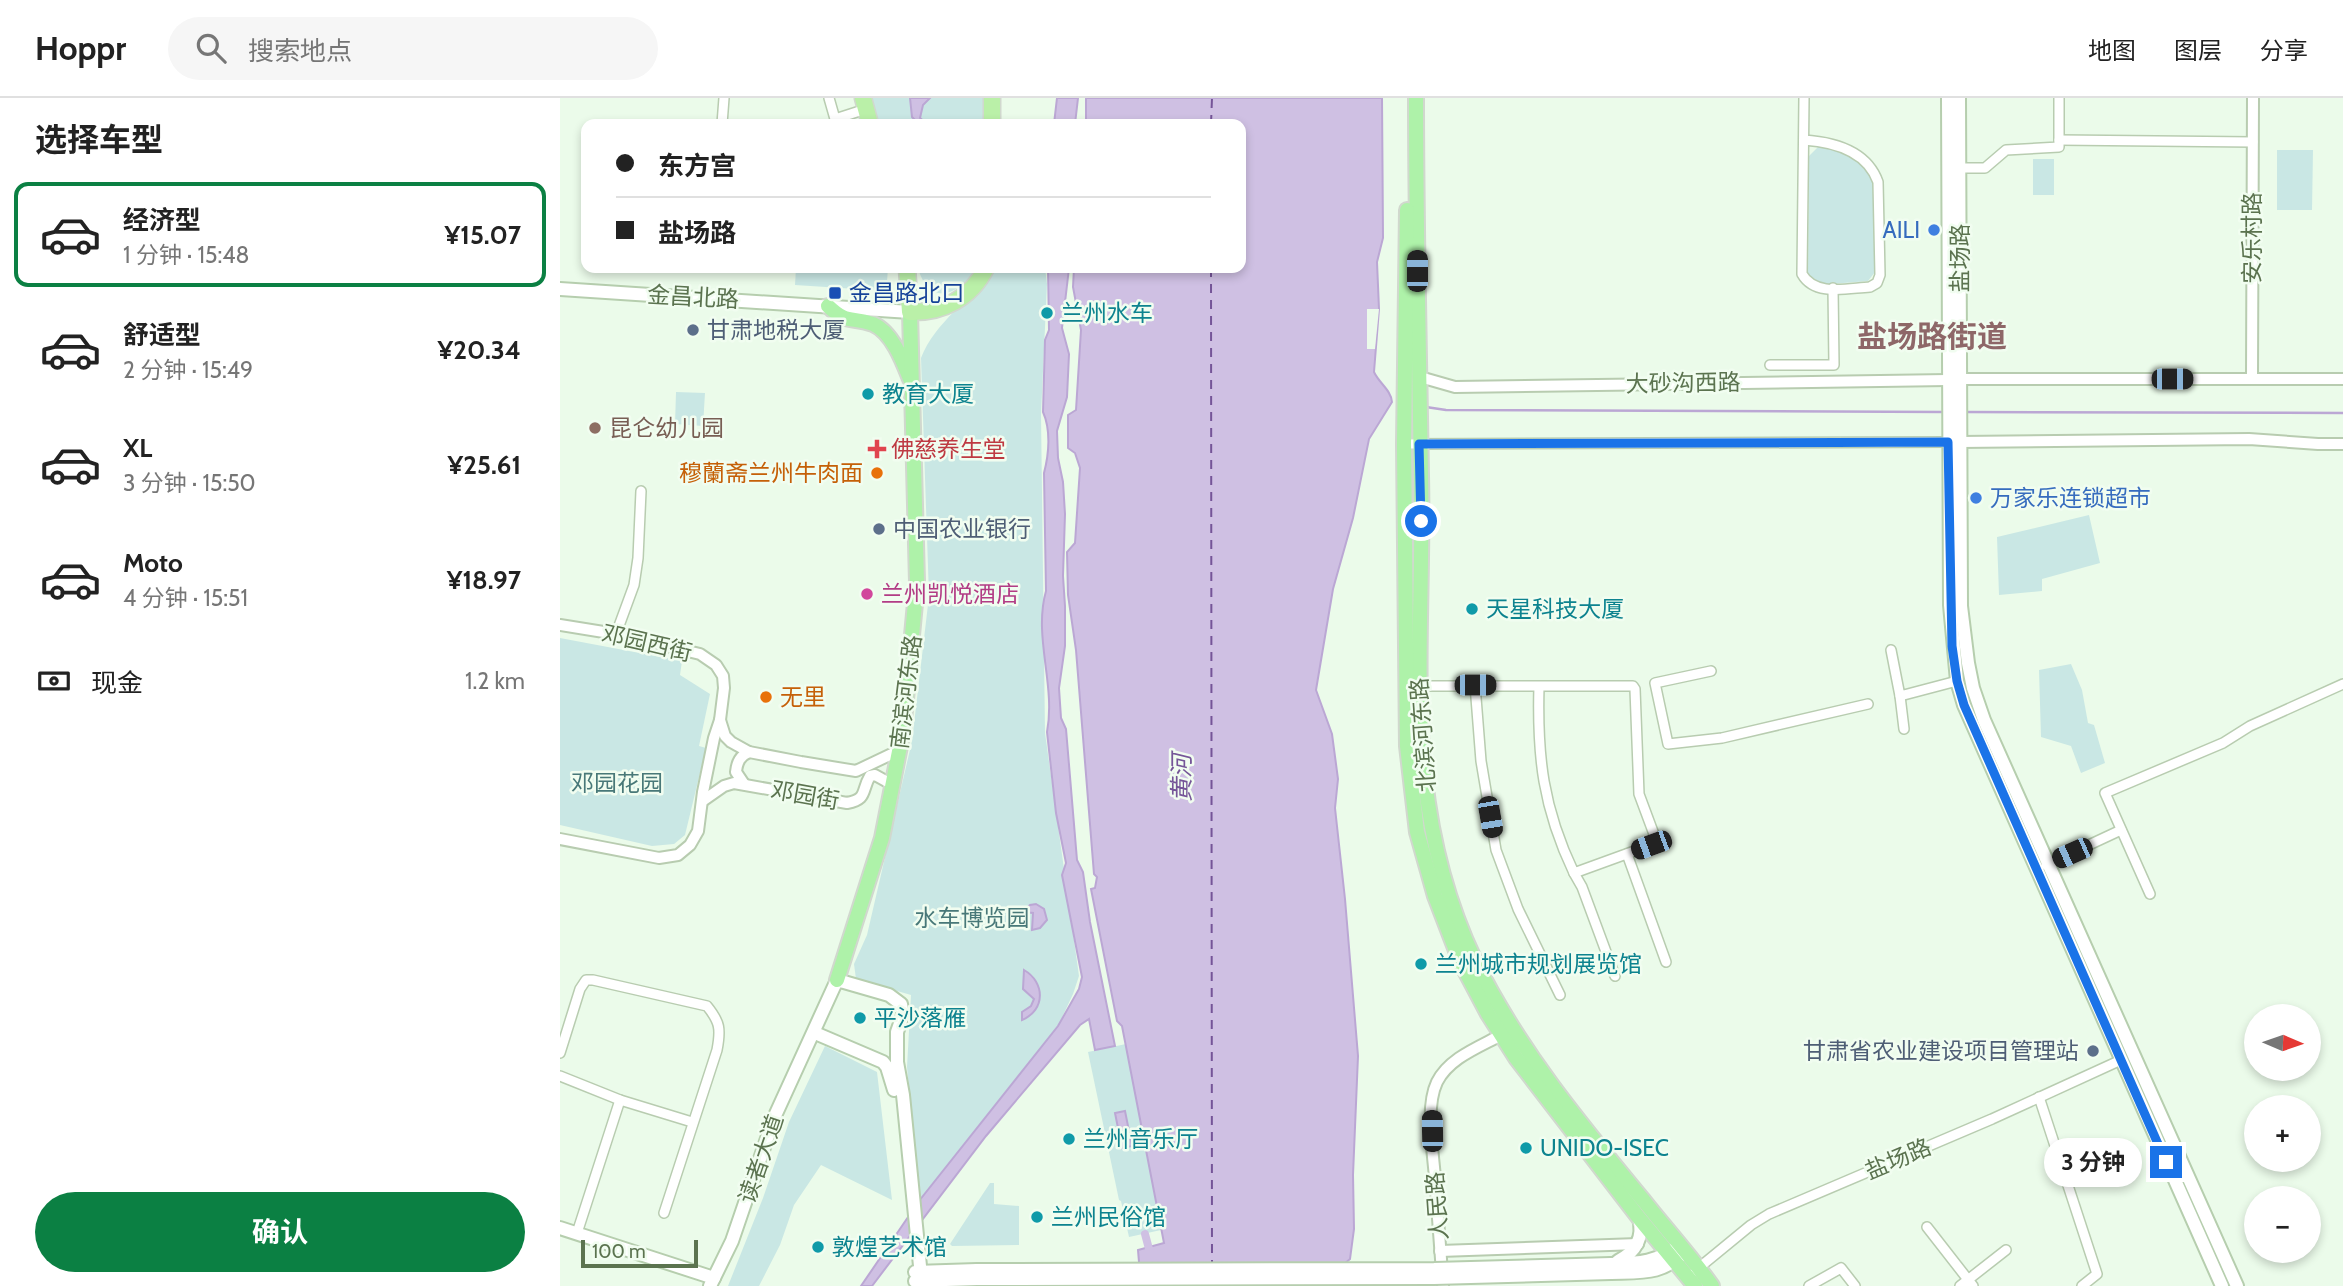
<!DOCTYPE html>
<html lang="zh">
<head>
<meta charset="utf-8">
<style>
	:root { --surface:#fff; --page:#f6f6f6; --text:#222; --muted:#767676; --line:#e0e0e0; --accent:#0b8043 }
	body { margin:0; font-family:Cabin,"Noto Sans SC",sans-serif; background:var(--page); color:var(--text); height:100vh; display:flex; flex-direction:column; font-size:26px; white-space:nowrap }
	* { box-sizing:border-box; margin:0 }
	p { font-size:23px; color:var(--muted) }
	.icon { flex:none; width:38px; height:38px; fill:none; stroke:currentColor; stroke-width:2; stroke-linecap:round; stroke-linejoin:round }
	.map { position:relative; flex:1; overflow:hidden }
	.panel { display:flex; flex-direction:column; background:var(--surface); width:560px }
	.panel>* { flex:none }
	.top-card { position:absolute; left:21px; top:21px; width:665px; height:154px; border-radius:14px; box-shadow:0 4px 10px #0003; display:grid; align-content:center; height:154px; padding:0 35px; background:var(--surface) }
	.needle { width:46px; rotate:92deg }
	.tools { position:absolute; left:1684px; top:906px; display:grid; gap:14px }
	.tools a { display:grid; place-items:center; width:77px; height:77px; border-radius:50%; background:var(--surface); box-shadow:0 4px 10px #0003; font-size:35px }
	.scale { position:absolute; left:21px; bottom:18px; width:117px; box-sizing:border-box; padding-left:7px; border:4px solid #5b734f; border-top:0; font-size:19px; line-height:24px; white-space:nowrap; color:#5b734f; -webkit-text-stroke:5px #f1fdf0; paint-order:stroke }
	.end { position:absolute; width:32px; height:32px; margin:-16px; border:9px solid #1a73e8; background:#fff; box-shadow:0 0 0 4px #fff }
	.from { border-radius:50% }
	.bubble { position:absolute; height:49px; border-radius:24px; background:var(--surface); box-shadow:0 4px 10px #0003; font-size:23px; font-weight:700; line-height:49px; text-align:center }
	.car { position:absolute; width:21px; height:42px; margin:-21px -10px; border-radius:9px; box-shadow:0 0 5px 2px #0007; background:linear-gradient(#222 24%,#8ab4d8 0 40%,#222 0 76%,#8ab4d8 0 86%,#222 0) }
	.top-card b { display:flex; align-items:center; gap:24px; height:66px; font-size:26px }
	.top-card b+b { border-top:2px solid var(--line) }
	.top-card i { width:18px; height:18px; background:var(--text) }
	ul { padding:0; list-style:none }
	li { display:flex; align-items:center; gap:21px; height:105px; margin:0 14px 10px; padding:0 21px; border:4px solid transparent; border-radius:14px }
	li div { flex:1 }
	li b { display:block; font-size:26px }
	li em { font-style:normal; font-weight:700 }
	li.active { border-color:var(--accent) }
	li>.icon { width:63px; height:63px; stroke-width:1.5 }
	h2 { padding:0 35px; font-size:32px; line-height:84px }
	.pay { display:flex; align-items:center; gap:18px; height:77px; padding:0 35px; font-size:26px }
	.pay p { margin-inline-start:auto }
	.primary-button { display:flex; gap:14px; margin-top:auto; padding:14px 35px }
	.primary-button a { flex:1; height:80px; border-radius:42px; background:var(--accent); color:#fff; font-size:28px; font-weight:700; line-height:80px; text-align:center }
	header { display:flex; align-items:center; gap:42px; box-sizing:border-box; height:98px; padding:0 35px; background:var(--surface); border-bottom:2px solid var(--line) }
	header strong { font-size:33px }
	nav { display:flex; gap:38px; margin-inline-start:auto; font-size:24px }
	.search { width:490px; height:63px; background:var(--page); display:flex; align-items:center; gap:18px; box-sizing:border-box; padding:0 24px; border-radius:38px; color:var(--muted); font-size:26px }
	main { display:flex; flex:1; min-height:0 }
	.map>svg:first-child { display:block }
	.green { fill:#c9e7e4 }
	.water { fill:#cfc0e3; stroke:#bba7d4; stroke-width:2 }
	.pier { fill:#ebfbea }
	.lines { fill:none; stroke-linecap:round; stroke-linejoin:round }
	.stream { stroke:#bba7d4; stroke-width:2.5 }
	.canal { stroke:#cfc0e3; stroke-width:8 }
	.ferry { stroke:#755598; stroke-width:2; stroke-dasharray:9 7; stroke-linecap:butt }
	.minor-casing { stroke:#b8ccb0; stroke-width:12 }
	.tertiary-casing { stroke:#b8ccb0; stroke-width:14 }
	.secondary-casing { stroke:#b6ceae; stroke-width:16 }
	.primary-casing { stroke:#d1d8ce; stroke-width:18 }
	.trunk-casing { stroke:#d1d8ce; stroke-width:19 }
	.minor { stroke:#fff; stroke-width:9 }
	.tertiary { stroke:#fff; stroke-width:10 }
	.secondary { stroke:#fff; stroke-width:12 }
	.primary { stroke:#aef2a9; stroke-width:14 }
	.trunk { stroke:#baf0a8; stroke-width:16 }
	.secondary-bridge-casing { stroke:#b6ceae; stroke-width:16; stroke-linecap:butt }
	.secondary-bridge { stroke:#fff; stroke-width:12 }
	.route { stroke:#1a73e8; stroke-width:9 }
	.shop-dot { fill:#3f7fe0; stroke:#f1fdf0; stroke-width:2.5 }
	.transit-dot { fill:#1a4fb4; stroke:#f1fdf0; stroke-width:2.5 }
	.culture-dot { fill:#0f9aa8; stroke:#f1fdf0; stroke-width:2.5 }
	.service-dot { fill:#5c6f8a; stroke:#f1fdf0; stroke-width:2.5 }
	.education-dot { fill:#8d6e63; stroke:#f1fdf0; stroke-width:2.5 }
	.health-dot { fill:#e0444e; stroke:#f1fdf0; stroke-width:2.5 }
	.food-dot { fill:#e8710a; stroke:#f1fdf0; stroke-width:2.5 }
	.hotel-dot { fill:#d1479c; stroke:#f1fdf0; stroke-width:2.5 }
	.labels { text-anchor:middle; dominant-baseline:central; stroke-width:5; stroke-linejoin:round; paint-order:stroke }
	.shop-label { font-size:23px; fill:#366cbe; stroke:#f1fdf0; text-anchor:end }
	.street-label { font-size:23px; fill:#5b734f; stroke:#f1fdf0 }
	.transit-label { font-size:23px; fill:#164399; stroke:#f1fdf0; text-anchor:start }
	.culture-label { font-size:23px; fill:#0d838f; stroke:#f1fdf0; text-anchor:start }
	.service-label { font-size:23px; fill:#4e5e75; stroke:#f1fdf0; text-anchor:start }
	.education-label { font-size:23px; fill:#785e54; stroke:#f1fdf0; text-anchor:start }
	.health-label { font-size:23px; fill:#be3a42; stroke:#f1fdf0; text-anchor:start }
	.food-label { font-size:23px; fill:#c56008; stroke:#f1fdf0; text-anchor:end }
	.hotel-label { font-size:23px; fill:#b23c85; stroke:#f1fdf0; text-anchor:start }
	.park-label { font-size:23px; fill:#487878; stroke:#f1fdf0 }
	.water-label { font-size:24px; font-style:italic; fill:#755598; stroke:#f1fdf0 }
	.district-label { font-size:30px; font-weight:bold; fill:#8e6768; stroke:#f1fdf0 }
</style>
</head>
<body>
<header>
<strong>Hoppr</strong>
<div class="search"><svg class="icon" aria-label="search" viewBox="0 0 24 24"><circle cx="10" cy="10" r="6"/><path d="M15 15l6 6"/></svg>搜索地点</div>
<nav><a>地图</a><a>图层</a><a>分享</a></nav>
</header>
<main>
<section class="panel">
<h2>选择车型</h2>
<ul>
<li class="active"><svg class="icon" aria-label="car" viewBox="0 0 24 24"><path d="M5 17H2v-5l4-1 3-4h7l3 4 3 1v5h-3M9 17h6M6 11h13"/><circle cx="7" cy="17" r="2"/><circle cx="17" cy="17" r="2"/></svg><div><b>经济型</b><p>1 分钟 · 15:48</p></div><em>¥15.07</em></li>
<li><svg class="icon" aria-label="car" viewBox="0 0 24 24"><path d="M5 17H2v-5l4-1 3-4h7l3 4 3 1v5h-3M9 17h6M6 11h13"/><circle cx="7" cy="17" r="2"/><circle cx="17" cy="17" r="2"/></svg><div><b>舒适型</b><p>2 分钟 · 15:49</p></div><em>¥20.34</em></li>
<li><svg class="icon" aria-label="car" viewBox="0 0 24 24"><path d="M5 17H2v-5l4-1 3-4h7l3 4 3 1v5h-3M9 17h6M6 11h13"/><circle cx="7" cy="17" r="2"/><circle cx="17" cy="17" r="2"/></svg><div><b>XL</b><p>3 分钟 · 15:50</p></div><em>¥25.61</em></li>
<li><svg class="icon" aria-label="car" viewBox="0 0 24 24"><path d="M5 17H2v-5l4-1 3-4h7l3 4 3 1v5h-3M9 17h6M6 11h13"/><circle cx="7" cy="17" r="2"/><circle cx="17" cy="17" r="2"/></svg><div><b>Moto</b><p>4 分钟 · 15:51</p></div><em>¥18.97</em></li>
</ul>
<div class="pay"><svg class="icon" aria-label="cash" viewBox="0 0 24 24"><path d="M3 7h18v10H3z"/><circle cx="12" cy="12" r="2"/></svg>现金<p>1.2 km</p></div>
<div class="primary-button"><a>确认</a></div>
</section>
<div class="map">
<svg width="1783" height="1188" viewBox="0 0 1783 1188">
	<rect width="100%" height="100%" fill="#ebfbea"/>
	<!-- green -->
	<g class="green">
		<path d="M311,0H424V26H319Z"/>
		<path d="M1260,47C1278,53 1300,60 1311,77C1320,91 1315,154 1315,174L1308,183L1258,187L1252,183L1248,175L1249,58Z"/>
		<path d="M1717,52H1753L1752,112H1717Z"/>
		<rect x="1473" y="61" width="21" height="36"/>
		<path d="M236,170H328L327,184L320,190L312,192L235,187Z"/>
		<path d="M358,170H416C399,198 369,209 358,170Z"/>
		<path d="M433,170H485L487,186L481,316L485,635L519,878L513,896L498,928L359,1103L347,969L351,897L296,881L294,866L307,837L352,643L369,498L361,260C375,224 411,202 433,170Z"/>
		<path d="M116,294L145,295L143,328L115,326Z"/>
		<path d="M1529,417L1540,465L1482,481V493L1439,497L1437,439Z"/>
		<path d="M0,540L122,563L120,577L150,596L139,648L146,650L125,737L114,746L92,748L0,727Z"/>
		<path d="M1511,566L1522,592L1528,625L1534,627L1545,665L1521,675L1511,648L1481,639L1479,572Z"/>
		<path d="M566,946L601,1132L569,1139L561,1103L559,1102L528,954Z"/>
		<path d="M265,948L317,974L332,1102L261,1067L234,1107L220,1147L199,1188H168L203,1100L229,1024Z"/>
		<path d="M430,1085H434V1106L459,1108V1147L392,1148L390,1146Z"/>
	</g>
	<!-- water -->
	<g class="water">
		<path d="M350,0H370L363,7L360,20L367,26H359L352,19Z"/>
		<path d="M497,0H518L515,26H494Z"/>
		<path d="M526,0H822L823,140L817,164L819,211L814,274C819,285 831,292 832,304L809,341L793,420L773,491L756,592L772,636L778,681L775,710L785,801L798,958L793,1077L794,1131L790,1161L771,1177V1188H581L578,1152L604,1145L562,928L557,923L531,791L535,790L537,779L534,776L516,552L508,497L507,454L515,445L520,370L515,355L508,350V317L516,312L521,232L513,189L514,170H681V26H526Z"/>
		<path d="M488,170H509L502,230L509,256L507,299L497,333L498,360L503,384L505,416L503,478L505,508V548L499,590L501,620L506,631L517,762L523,774L530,824L555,948L535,952L529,921L520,927L426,1038L312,1188H301L359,1103L498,928L519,891L522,879L502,777L506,765L496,715L487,634C496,587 473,539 486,493L484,375C489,356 491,332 483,314L485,242L489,232Z"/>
		<path d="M476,806L484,811L487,822L480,830L472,832L473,815L462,814L470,807Z"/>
		<path d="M464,872C485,884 486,912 462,922V914L471,908L474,901L463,891Z"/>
		<path d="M565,1013L572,1048L562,1050L555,1015Z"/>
	</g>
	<!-- pier -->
	<path class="pier" d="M807,211H819L815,251H807Z"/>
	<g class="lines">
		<!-- stream -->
		<g class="stream">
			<path d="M866,309L886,312L1384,314"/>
			<path d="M1405,314L1783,315"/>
		</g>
		<!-- canal -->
		<path class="canal" d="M585,1136L589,1151L596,1157"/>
		<!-- ferry -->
		<g class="ferry">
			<path d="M651,26L652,0"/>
			<path d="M651,170L652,1166"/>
		</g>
		<!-- minor casing -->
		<g class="minor-casing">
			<g id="minor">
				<path d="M269,0L275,21L306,11"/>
				<path d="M1244,0L1242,176C1255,199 1288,190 1310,189L1317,185L1320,177L1318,84C1307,53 1274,44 1244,42"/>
				<path d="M162,26L164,0"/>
				<path d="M1499,42L1693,44"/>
				<path d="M1400,70H1425L1446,52L1499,49V0"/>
				<path d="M1210,267H1274L1273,190"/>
				<path d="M844,346L1388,344"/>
				<path d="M56,536L74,487L78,460L81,393"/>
				<path d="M1331,552L1340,598L1397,583"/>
				<path d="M1151,573L1095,585L1108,646L1162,640L1308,606"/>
				<path d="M915,587L921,663L936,752L958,811L1000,897"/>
				<path d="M858,588H1073L1075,591L1079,696L1095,739L1091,747L1014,775C983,710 977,659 979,588"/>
				<path d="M1340,598L1344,631"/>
				<path d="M1067,756L1106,864"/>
				<path d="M1486,767L1561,732"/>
				<path d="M1014,775L1022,789L1055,878"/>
				<path d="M1590,796L1545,695L1663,645L1690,628L1783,586"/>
				<path d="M0,955L20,891L26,882H33L147,908C160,924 161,931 157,952L104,1115"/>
				<path d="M0,978L60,1002L132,1024"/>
				<path d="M1479,999L1537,1176L1522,1188"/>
				<path d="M1367,1129L1413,1188"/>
				<path d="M17,1135L60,1002"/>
				<path d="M1135,1173L1191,1127L1209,1116L1432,1021L1561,962"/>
				<path d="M1249,1188L1281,1170L1295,1188"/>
				<path d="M1400,1188L1446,1152"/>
			</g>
		</g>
		<!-- tertiary casing -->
		<g class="tertiary-casing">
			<g id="tertiary">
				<path d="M860,279L895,289L1388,282"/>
				<path d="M1400,281H1783"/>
				<path d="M1692,281L1693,0"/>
				<path d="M1400,344L1689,341L1758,346H1783"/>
				<path d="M0,527L56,536L140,556L156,567L163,578L164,590L160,622L154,640L143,694L138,733L130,747L118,757L99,760L0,741"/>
				<path d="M160,622L165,638L171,644L189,654L241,664L296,673L340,652"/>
				<path d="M184,686L176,674C177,664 180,658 189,654"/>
				<path d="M144,702L164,688L174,685L287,705C308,701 301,693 310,678L315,677L333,687"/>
				<path d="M880,1153L1078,1146"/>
				<path d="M883,1188C880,1152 878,1116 875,1080C873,1053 865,1009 877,984C889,960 919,949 941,937"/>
			</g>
		</g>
		<!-- secondary casing -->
		<g class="secondary-casing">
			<g id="secondary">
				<path d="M1388,0L1390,507L1397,583L1404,607L1662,1188"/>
				<path d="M1399,0L1401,508L1408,565L1413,590L1424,622L1677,1188"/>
				<path d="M0,191L350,214"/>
				<path d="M255,935L323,964L327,969L334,992"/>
				<path d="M0,1130L154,1180"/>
				<path d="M1058,1163C1076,1154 1084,1139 1079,1120"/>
				<path d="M1051,1166C1078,1165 1099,1164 1120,1147"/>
				<path d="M355,1174L417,1172"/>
				<path d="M1051,1175C1082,1174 1103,1177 1125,1153"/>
				<path d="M355,1183L417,1181"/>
				<path d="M150,1188L172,1143L214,1020L277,882L329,897L341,906L343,917L337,934V964L343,997L362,1188"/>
			</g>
		</g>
		<!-- primary casing -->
		<g class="primary-casing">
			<g id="primary">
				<path d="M856,0C856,126 859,252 861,378C865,547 838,702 915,863C958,951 1022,1028 1084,1103C1106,1131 1131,1158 1152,1188"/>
				<path d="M847,112L844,346L847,648L857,734L875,798L900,863L928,916L956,960L1079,1120L1135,1188"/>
				<path d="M268,208C288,227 290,218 313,226C332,234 343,263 350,281"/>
				<path d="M277,882L322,740L343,633L357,484L350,214"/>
			</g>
		</g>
		<!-- trunk casing -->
		<g class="trunk-casing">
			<g id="trunk">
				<path d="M303,0L310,26"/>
				<path d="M432,0V26"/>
				<path d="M347,170L350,214C383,215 411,200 426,170"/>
			</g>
		</g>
		<!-- minor -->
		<use href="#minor" class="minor"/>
		<!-- tertiary -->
		<use href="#tertiary" class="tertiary"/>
		<!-- secondary -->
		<use href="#secondary" class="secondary"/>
		<!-- primary -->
		<use href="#primary" class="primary"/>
		<!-- trunk -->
		<use href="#trunk" class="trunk"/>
		<!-- secondary-bridge casing -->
		<g class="secondary-bridge-casing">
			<g id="secondary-bridge">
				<path d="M417,1172L874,1171L1051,1166"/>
				<path d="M417,1181L874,1180L1051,1175"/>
			</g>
		</g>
		<!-- secondary-bridge -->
		<use href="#secondary-bridge" class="secondary-bridge"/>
	</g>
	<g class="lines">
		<!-- route -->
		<path class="route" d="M861,423L859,346L1388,344L1392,548L1397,583L1404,607L1606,1064"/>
	</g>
	<!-- markers -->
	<g class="shop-dot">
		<circle cx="1374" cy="132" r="7"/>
		<circle cx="1416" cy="400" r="7"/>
	</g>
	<rect class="transit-dot" x="268" y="188" width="14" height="14" rx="3.5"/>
	<g class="culture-dot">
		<circle cx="487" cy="215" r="7"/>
		<circle cx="308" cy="296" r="7"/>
		<circle cx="912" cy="511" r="7"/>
		<circle cx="861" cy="866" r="7"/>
		<circle cx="300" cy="920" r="7"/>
		<circle cx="509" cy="1041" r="7"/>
		<circle cx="966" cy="1050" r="7"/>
		<circle cx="477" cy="1119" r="7"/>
		<circle cx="258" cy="1149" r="7"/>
	</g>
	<g class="service-dot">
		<circle cx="133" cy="232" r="7"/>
		<circle cx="319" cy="431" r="7"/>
		<circle cx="1533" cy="953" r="7"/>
	</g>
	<circle class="education-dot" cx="35" cy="330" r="7"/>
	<path class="health-dot" d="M313.5 340.5h7v7h7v7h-7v7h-7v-7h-7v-7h7z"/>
	<g class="food-dot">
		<circle cx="317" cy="375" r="7"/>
		<circle cx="206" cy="599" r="7"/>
	</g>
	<circle class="hotel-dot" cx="307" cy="496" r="7"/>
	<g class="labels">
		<!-- shop labels -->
		<g class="shop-label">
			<text x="1360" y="132">AILI</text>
			<text x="1430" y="400" text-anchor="start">万家乐连锁超市</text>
		</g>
		<!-- street labels -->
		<g class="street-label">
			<text transform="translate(1692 140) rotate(-90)">安乐村路</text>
			<text transform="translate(1400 160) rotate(-90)">盐场路</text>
			<text transform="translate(133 199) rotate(3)">金昌北路</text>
			<text transform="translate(1123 285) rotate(-1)">大砂沟西路</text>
			<text transform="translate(87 545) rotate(13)">邓园西街</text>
			<text transform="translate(346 594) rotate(-83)">南滨河东路</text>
			<text transform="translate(863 637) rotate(-94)">北滨河东路</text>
			<text transform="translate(245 697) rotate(10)">邓园街</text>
			<text transform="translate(201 1061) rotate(-71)">读者大道</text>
			<text transform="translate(1338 1061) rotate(-23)">盐场路</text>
			<text transform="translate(877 1108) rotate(-94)">人民路</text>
		</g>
		<!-- transit labels -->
		<g class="transit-label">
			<text x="289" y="195">金昌路北口</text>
		</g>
		<!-- culture labels -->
		<g class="culture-label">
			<text x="501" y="215">兰州水车</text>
			<text x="322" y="296">教育大厦</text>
			<text x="926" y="511">天星科技大厦</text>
			<text x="875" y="866">兰州城市规划展览馆</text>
			<text x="314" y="920">平沙落雁</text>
			<text x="523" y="1041">兰州音乐厅</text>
			<text x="980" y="1050">UNIDO-ISEC</text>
			<text x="491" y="1119">兰州民俗馆</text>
			<text x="272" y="1149">敦煌艺术馆</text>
		</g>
		<!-- service labels -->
		<g class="service-label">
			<text x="147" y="232">甘肃地税大厦</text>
			<text x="333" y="431">中国农业银行</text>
			<text x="1519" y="953" text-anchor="end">甘肃省农业建设项目管理站</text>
		</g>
		<!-- education labels -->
		<g class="education-label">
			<text x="49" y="330">昆仑幼儿园</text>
		</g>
		<!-- health labels -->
		<g class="health-label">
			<text x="331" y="351">佛慈养生堂</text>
		</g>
		<!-- food labels -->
		<g class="food-label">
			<text x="303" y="375">穆蘭斋兰州牛肉面</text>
			<text x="220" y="599" text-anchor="start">无里</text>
		</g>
		<!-- hotel labels -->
		<g class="hotel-label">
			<text x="321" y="496">兰州凯悦酒店</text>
		</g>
		<!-- park labels -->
		<g class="park-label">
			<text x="57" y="685">邓园花园</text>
			<text x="412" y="820">水车博览园</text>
		</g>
		<!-- water labels -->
		<g class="water-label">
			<text transform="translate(621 680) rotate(-90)">黄河</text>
		</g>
		<!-- district labels -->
		<g class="district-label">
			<text x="1372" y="238">盐场路街道</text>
		</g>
	</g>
</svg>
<div class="tools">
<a><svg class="needle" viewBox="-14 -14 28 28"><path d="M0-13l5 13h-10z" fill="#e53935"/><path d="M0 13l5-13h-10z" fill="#767676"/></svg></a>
<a>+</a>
<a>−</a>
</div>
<div class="scale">100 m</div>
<i class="end from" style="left:861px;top:423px"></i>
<i class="end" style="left:1606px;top:1064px"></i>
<div class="bubble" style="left:1484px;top:1040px;width:98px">3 分钟</div>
<i class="car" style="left:857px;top:173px;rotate:0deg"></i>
<i class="car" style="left:1612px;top:281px;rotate:90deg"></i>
<i class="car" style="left:915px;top:587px;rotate:90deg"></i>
<i class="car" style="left:930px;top:719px;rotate:170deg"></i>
<i class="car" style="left:1091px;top:747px;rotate:250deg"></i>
<i class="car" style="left:1512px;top:755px;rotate:246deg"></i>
<i class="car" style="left:872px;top:1033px;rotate:359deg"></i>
<div class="top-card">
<b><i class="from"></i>东方宫</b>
<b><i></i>盐场路</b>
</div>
</div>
</main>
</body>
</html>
